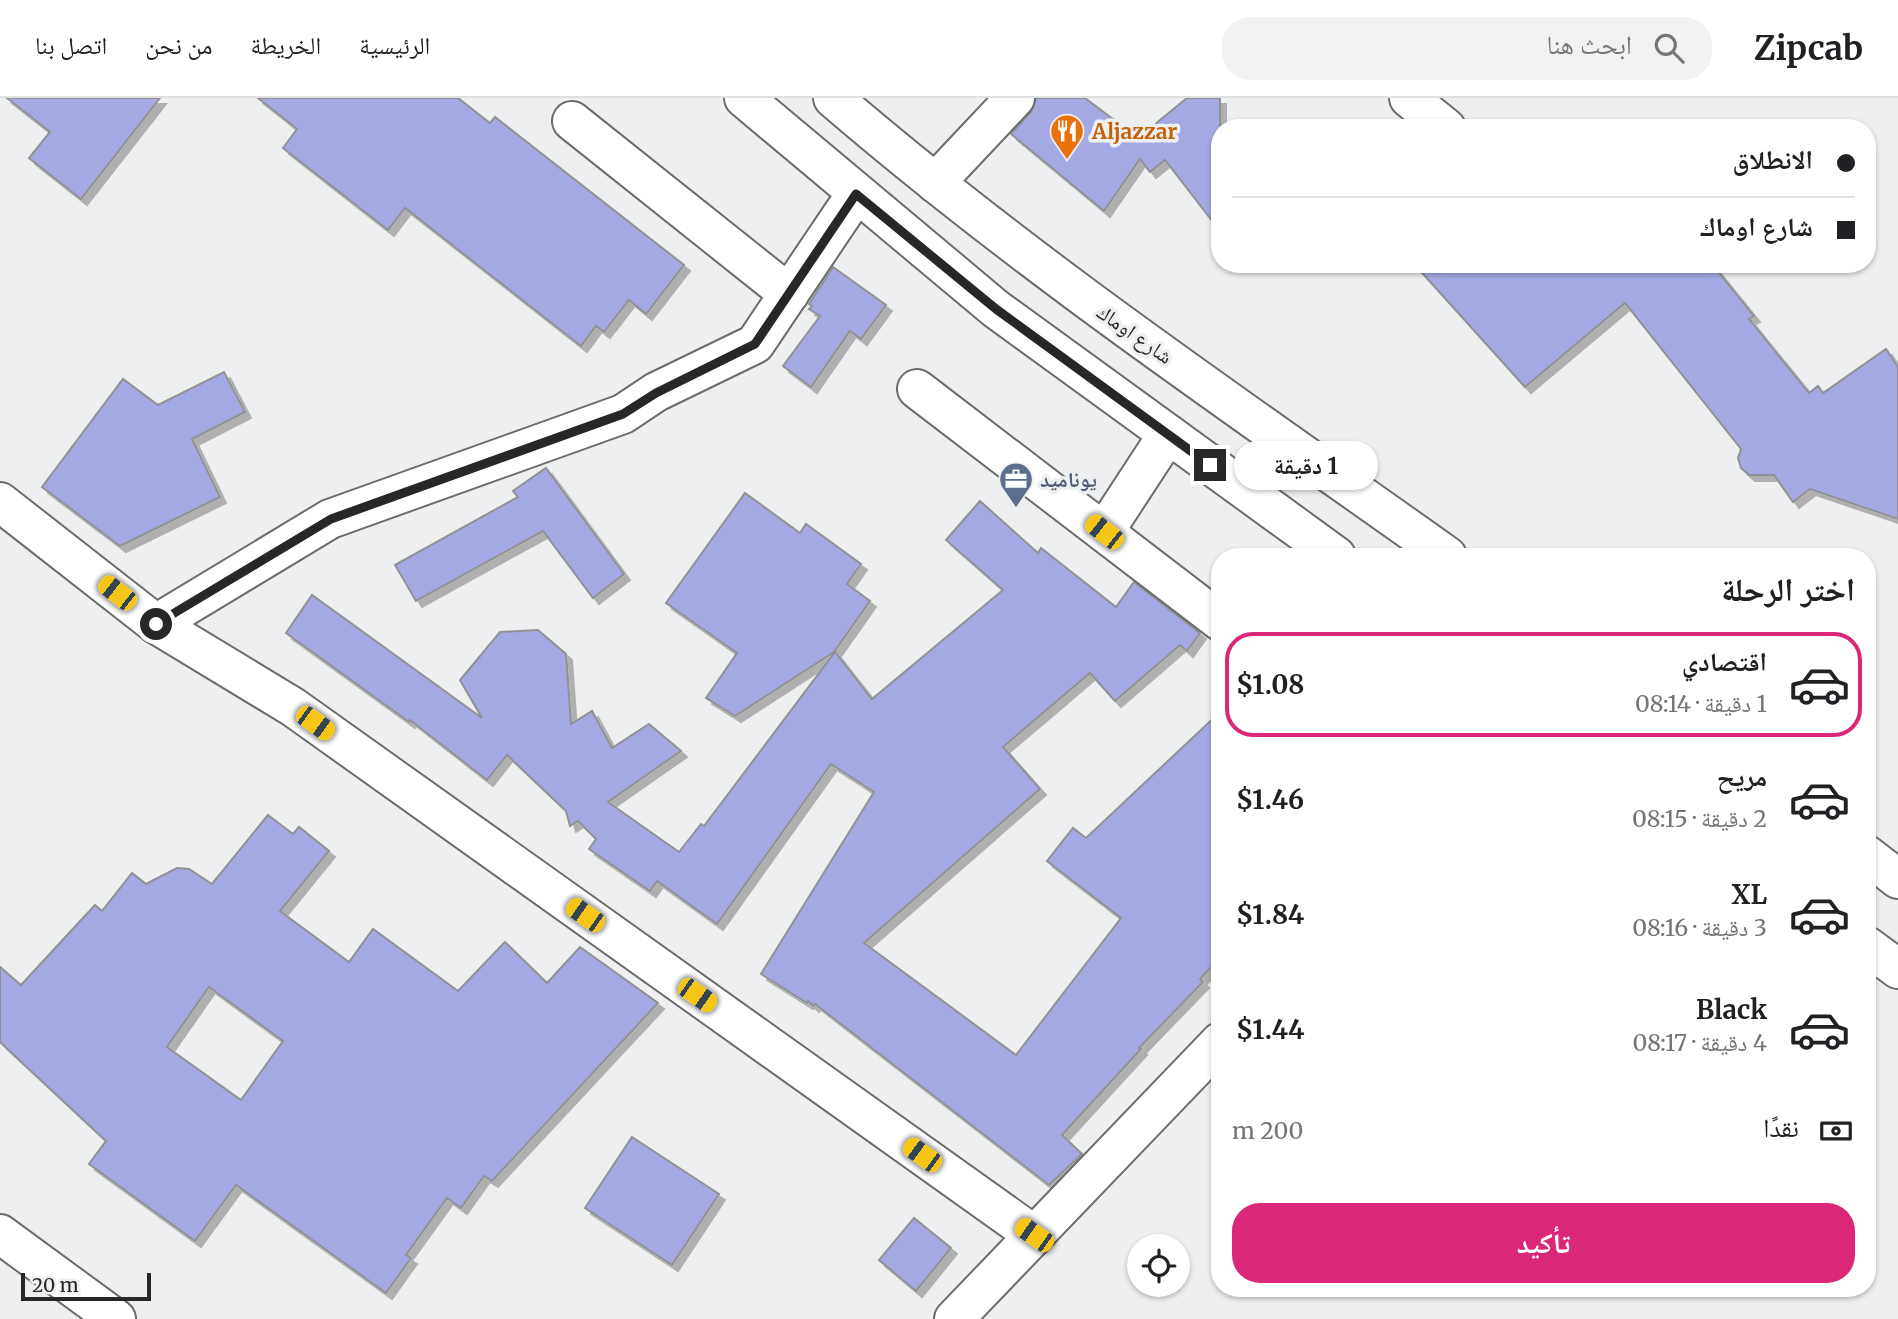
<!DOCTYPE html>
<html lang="ar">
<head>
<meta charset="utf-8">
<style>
	:root { --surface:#fff; --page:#f2f2f2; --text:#202124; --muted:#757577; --line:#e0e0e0; --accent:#db2777 }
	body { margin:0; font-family:Merriweather,"Noto Naskh Arabic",serif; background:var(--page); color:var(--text); direction:rtl; height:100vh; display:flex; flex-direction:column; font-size:26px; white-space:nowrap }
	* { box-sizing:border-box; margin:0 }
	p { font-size:23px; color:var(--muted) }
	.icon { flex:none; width:38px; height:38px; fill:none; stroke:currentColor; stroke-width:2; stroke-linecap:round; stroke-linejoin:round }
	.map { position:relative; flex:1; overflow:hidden; direction:ltr }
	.side { position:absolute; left:1211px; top:450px; width:665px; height:749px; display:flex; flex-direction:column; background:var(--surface); border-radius:28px; box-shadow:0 2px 5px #0004; direction:rtl }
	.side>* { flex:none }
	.guide { position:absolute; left:1211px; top:21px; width:665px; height:154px; border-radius:28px; box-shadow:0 2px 5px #0004; direction:rtl; display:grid; align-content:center; height:154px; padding:0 21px; background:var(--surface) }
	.fabs { position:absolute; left:1127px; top:1136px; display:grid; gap:14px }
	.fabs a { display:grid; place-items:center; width:63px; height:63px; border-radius:50%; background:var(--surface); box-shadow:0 2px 5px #0004; font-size:35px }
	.scale { position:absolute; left:21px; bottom:18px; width:130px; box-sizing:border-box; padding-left:7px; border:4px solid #262727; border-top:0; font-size:19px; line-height:24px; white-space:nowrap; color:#262727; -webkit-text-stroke:5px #eeeff0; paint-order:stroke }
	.end { position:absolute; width:32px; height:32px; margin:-16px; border:9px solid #262727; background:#fff; box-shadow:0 0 0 4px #fff }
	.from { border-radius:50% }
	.bubble { position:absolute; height:49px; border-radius:24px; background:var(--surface); box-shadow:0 2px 5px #0004; font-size:23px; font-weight:700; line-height:49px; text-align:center; direction:rtl }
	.car { position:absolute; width:21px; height:42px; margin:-21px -10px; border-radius:9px; box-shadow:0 0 5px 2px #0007; background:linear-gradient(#f5c518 24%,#345 0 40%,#f5c518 0 76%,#345 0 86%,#f5c518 0) }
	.guide b { display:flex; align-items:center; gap:24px; height:66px; font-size:26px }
	.guide b+b { border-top:2px solid var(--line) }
	.guide i { width:18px; height:18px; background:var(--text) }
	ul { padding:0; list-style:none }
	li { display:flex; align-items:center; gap:21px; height:105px; margin:0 14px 10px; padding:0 7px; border:4px solid transparent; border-radius:28px }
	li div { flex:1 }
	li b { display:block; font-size:26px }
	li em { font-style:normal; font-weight:700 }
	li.active { border-color:var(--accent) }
	li>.icon { width:63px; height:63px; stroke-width:1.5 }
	h2 { padding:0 21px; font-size:32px; line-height:84px }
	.pay { display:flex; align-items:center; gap:18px; height:77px; padding:0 21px; font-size:26px }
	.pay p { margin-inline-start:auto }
	.cta { display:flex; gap:14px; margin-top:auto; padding:14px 21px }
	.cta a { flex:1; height:80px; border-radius:28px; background:var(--accent); color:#fff; font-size:28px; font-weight:700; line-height:80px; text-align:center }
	header { display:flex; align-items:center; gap:42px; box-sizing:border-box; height:98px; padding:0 35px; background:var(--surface); border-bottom:2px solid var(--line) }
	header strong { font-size:33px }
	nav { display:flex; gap:38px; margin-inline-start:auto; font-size:24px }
	.search { width:490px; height:63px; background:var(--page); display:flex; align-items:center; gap:18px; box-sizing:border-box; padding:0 24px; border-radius:28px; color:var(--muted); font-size:26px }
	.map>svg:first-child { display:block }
	.building { fill:#a4a9e4; stroke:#919193; stroke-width:2; fill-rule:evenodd; filter:url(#shadow) }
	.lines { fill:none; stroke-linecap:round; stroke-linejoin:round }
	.minor-casing { stroke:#6c6c6d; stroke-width:42 }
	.major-casing { stroke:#6c6c6d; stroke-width:42 }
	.minor { stroke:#fff; stroke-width:38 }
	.major { stroke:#fff; stroke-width:38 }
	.route { stroke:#262727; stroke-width:9 }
	.labels { text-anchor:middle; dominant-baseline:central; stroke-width:7; stroke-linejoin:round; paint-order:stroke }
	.food-label { font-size:21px; font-weight:bold; fill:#c56008; stroke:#eeeff0; text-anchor:start }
	.street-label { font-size:21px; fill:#262727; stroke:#eeeff0 }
	.service-label { font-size:21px; font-weight:bold; fill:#4e5e75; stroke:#eeeff0; text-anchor:start }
</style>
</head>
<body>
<header>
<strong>Zipcab</strong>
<div class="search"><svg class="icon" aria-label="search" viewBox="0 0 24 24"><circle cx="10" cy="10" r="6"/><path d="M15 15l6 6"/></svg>ابحث هنا</div>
<nav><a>الرئيسية</a><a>الخريطة</a><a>من نحن</a><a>اتصل بنا</a></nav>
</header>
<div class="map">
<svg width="1898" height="1221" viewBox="0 0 1898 1221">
	<defs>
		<filter id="shadow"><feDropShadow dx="6" dy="6" stdDeviation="0" flood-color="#0004"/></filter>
	</defs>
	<rect width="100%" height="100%" fill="#eeeff0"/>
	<!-- building -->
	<g class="building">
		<path d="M7,0H160L81,101L29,60L50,34Z"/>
		<path d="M258,0H458L490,25L495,19L684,167L646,216L629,202L604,234L596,228L581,248L405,110L388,132L283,50L297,31Z"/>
		<path d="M1036,0H1085L1138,40L1187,0H1220V133L1165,62L1150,74L1140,61L1104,113L1011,36L1031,14Z"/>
		<path d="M1414,166H1712L1754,218L1749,221L1809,295L1818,288L1823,295L1886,251L1898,269V421L1810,391L1793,404L1774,377H1749L1741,370L1738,360L1741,351L1625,205L1525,289Z"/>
		<path d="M833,169L886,207L861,241L850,233L811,289L783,268L820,218L809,211L812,208L809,206Z"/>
		<path d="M224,274L245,314L192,341L220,399L120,448L42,389L123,281L158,307Z"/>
		<path d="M546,370L624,476L593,500L543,433L416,503L395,467L518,399L513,393Z"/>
		<path d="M745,395L800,435L806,426L861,466L847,486L870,503L834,554L735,618L706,600L737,555L666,505Z"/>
		<path d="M980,403L1038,455L1041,450L1116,509L1134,484L1200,535L1187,553L1180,547L1115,603L1090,575L1003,649L1040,691L864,845L1016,957L1121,820L1047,763L1073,730L1086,740L1220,614V860L1200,881L1203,884L1139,950L1141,951L1062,1037L1082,1056L1049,1087L815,906L813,908L808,903L807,905L761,876L874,694L831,666L717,826L657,783L650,793L589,751L596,741L578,723L570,728L566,713L507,657L487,682L410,622L409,624L286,535L312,497L482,620L460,582L500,534L538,532L566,556L571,626L592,613L612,650L649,626L681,653L608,704L679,754L701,726L704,728L835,554L872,601L1003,492L946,442Z"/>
		<path d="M268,717L293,736L299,729L329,753L280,813L349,864L373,831L458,893L505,844L547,885L580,849L658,905L492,1083L484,1078L461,1110L447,1100L406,1157L411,1160L386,1195L236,1087L195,1143L89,1066L106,1043L0,944V869L21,887L95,807L102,813L132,775L146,786L177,770L189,771L212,786ZM209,889L283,943L241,1002L167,949Z"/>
		<path d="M632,1039L719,1096L672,1167L585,1110Z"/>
		<path d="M914,1120L951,1150L916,1193L879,1162Z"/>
	</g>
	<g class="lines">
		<!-- minor casing -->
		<g class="minor-casing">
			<g id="minor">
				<path d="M1409,0L1446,30"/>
				<path d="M572,23L789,196"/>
				<path d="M935,85L1015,0"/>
				<path d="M917,291L1220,523"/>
				<path d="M0,404L156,526L293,609L1034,1137"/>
				<path d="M1104,434L1168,336"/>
				<path d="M156,526L330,421L623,316L656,294L755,246L856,96"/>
				<path d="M0,1136L116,1221"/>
				<path d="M954,1221L1220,944"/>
			</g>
		</g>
		<!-- major casing -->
		<g class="major-casing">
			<g id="major">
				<path d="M744,0L996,211L1336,458"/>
				<path d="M833,0C1027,167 1239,310 1447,458"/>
				<path d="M1867,757L1898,781"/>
				<path d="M1867,848L1898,871"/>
			</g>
		</g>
		<!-- minor -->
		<use href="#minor" class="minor"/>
		<!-- major -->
		<use href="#major" class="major"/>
	</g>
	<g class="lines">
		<!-- route -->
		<path class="route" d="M156,526L331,421L623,316L656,295L755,246L856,96L996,211L1210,367"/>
	</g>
	<!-- icons -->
	<defs>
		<g id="restaurant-pin" transform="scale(1.75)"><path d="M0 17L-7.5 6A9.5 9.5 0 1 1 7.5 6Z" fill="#e8710a" stroke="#eeeff0"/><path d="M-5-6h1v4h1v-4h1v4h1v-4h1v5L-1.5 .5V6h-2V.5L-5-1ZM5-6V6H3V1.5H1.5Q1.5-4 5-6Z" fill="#fff"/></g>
		<g id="office-pin" transform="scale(1.75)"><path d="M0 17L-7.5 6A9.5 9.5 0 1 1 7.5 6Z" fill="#5c6f8a" stroke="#eeeff0"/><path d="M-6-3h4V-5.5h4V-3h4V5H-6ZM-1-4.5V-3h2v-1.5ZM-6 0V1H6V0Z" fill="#fff"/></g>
	</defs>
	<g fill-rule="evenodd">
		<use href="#restaurant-pin" x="1067" y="33"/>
		<use href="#office-pin" x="1016" y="381"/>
	</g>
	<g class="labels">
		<!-- food labels -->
		<g class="food-label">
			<text x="1092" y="33">Aljazzar</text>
		</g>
		<!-- street labels -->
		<g class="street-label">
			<text transform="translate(1135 236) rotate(35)">شارع اوماك</text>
		</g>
		<!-- service labels -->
		<g class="service-label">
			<text x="1040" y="381">يوناميد</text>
		</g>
	</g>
</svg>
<div class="fabs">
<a><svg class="icon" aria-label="locate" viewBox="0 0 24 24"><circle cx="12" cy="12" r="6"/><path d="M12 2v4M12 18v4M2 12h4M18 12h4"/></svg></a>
</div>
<div class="scale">20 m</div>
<i class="end from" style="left:156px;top:526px"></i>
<i class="end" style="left:1210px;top:367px"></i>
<div class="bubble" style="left:1234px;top:343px;width:144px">1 دقيقة</div>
<i class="car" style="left:1104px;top:434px;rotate:308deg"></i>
<i class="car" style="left:117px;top:495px;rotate:308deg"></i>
<i class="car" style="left:315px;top:625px;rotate:126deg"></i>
<i class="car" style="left:585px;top:817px;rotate:305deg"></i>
<i class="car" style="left:697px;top:897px;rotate:125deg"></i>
<i class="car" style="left:922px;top:1057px;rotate:306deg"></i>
<i class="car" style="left:1034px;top:1137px;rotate:305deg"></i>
<div class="guide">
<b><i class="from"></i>الانطلاق</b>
<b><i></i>شارع اوماك</b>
</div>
<section class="side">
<h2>اختر الرحلة</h2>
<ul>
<li class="active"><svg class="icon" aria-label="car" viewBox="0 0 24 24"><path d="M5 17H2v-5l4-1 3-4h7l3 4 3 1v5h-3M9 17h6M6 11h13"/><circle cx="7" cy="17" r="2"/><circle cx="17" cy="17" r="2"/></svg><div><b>اقتصادي</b><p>1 دقيقة · 08:14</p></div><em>$1.08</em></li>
<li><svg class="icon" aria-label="car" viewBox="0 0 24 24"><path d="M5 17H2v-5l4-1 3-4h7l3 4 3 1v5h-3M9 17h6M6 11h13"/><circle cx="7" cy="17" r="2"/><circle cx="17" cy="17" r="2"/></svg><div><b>مريح</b><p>2 دقيقة · 08:15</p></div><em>$1.46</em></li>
<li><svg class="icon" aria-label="car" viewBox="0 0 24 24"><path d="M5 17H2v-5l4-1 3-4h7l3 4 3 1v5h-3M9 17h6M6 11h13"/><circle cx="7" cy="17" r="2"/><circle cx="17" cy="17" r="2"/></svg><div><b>XL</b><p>3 دقيقة · 08:16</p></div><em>$1.84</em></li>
<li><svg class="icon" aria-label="car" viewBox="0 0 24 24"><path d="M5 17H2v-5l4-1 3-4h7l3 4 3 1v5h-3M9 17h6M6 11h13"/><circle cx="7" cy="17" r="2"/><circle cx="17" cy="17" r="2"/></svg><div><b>Black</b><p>4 دقيقة · 08:17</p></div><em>$1.44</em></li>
</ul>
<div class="pay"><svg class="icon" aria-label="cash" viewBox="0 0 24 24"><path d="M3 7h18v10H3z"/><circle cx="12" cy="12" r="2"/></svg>نقدًا<p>200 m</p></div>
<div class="cta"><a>تأكيد</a></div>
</section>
</div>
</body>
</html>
